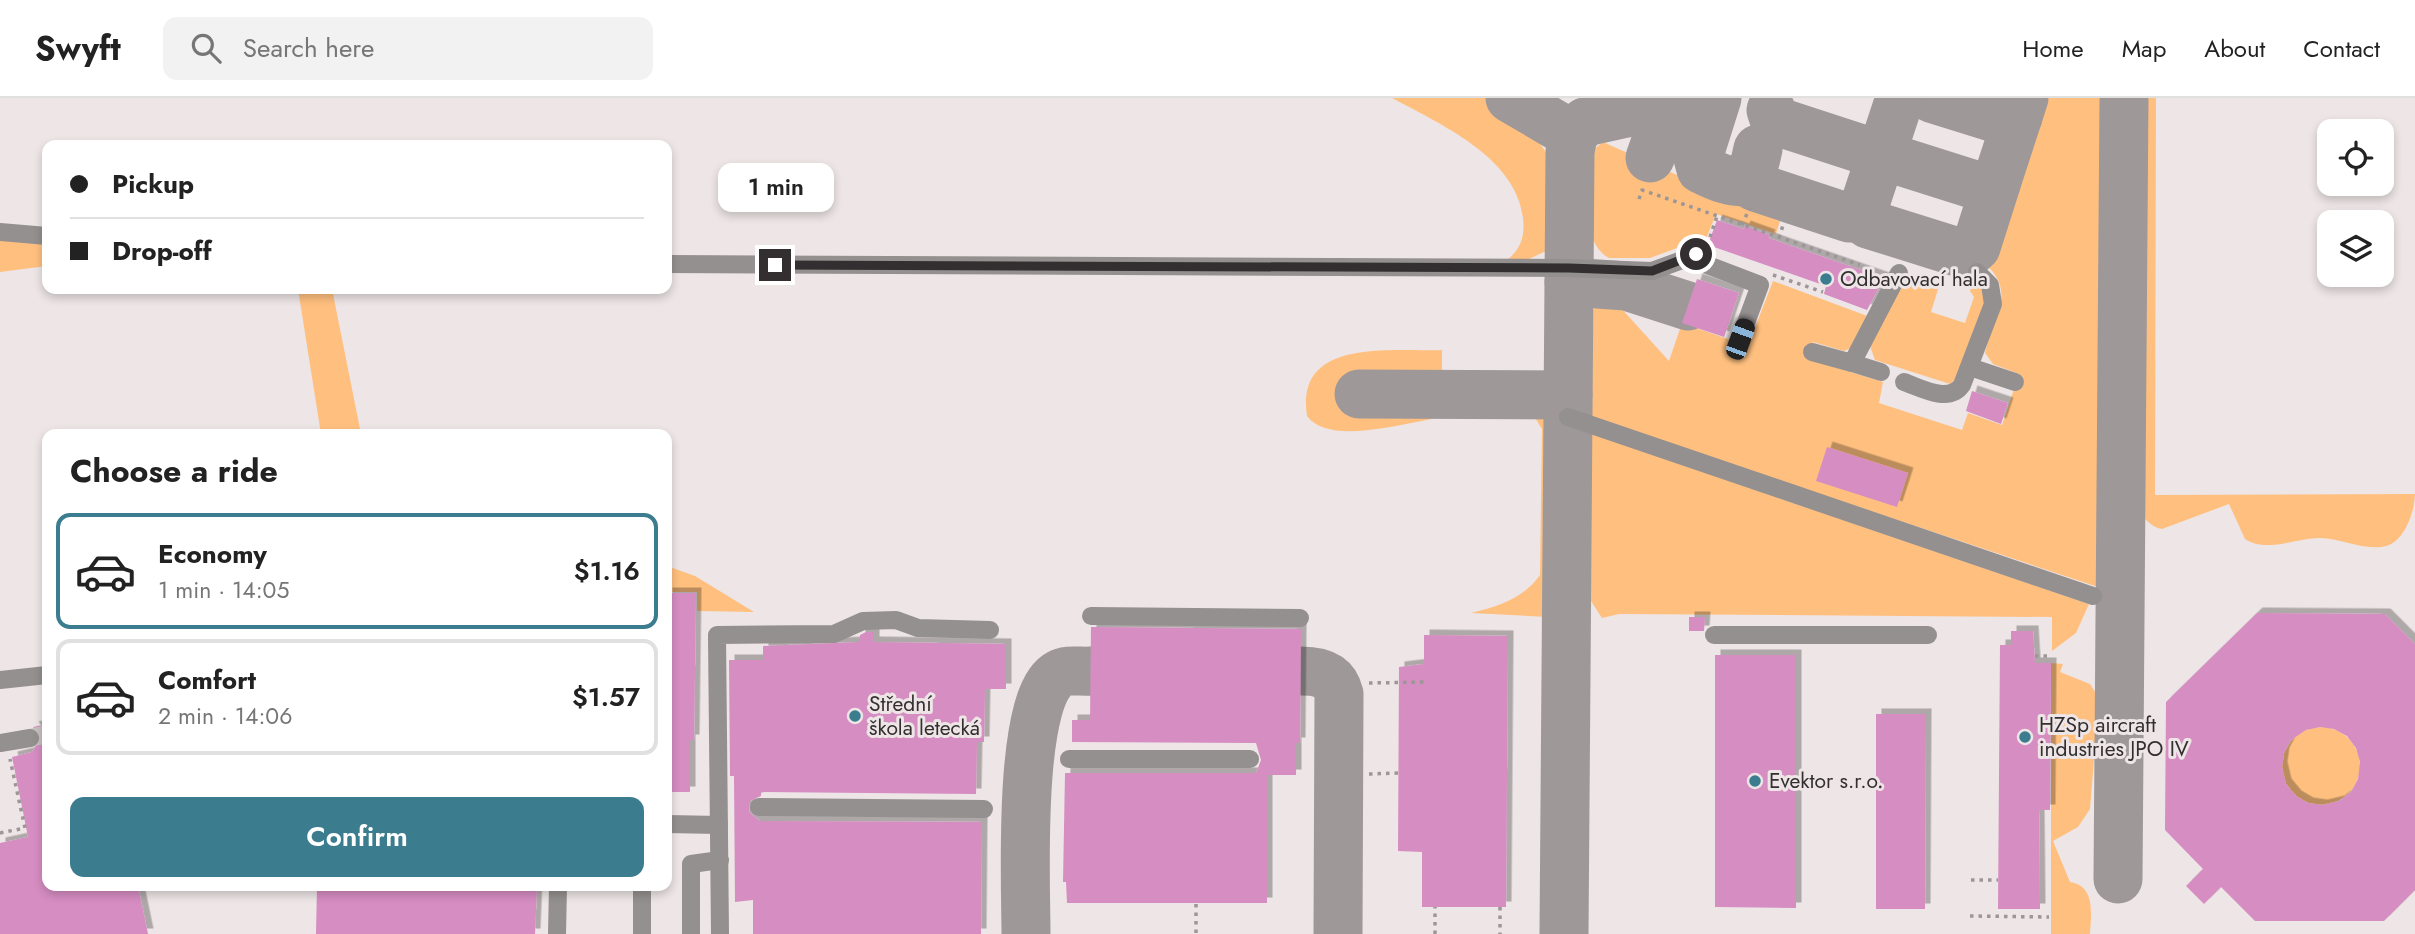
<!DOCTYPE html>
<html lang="en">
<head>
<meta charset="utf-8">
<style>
	:root { --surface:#fff; --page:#f2f2f2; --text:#222; --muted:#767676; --line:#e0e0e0; --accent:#3b7d8f }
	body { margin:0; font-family:Jost,sans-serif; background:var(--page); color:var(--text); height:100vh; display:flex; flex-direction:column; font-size:26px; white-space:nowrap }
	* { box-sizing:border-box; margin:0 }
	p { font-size:23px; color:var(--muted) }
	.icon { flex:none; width:38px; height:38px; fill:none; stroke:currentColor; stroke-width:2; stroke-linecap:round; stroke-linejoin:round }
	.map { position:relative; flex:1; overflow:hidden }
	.drawer { position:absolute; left:42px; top:331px; width:630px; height:462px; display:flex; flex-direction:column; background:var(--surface); border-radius:14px; box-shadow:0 4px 10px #0003 }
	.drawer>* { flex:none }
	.guide { position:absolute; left:42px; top:42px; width:630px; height:154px; border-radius:14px; box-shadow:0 4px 10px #0003; display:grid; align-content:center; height:154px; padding:0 28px; background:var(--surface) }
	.buttons { position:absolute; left:2317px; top:21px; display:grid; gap:14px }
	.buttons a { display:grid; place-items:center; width:77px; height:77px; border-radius:14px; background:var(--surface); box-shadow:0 4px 10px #0003; font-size:35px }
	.end { position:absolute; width:32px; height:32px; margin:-16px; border:9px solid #332f30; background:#fff; box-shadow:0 0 0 4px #fff }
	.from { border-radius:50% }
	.bubble { position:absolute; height:49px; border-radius:14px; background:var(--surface); box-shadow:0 4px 10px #0003; font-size:23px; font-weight:600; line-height:49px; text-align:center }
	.car { position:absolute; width:21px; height:42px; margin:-21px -10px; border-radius:9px; box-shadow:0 0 5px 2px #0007; background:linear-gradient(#222 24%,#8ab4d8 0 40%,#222 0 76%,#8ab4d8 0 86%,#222 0) }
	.guide b { display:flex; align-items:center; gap:24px; height:66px; font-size:26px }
	.guide b+b { border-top:2px solid var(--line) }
	.guide i { width:18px; height:18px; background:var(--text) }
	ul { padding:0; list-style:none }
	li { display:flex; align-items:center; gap:21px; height:116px; margin:0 14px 10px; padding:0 14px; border:4px solid var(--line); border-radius:14px }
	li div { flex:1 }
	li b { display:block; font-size:26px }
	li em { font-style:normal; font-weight:600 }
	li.selected { border-color:var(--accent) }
	li>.icon { width:63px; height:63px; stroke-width:1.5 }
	h2 { padding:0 28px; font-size:32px; line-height:84px }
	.cta { display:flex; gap:14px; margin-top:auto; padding:14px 28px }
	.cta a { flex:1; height:80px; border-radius:14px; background:var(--accent); color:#fff; font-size:28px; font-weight:600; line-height:80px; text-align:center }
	header { display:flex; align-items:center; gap:42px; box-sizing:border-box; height:98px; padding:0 35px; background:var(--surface); border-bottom:2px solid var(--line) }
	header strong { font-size:33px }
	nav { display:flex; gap:38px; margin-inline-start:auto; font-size:24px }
	.search { width:490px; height:63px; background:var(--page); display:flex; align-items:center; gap:18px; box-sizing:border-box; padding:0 24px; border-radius:14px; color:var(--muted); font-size:26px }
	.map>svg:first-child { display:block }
	.green { fill:#ffc07f }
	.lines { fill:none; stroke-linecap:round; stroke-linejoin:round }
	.taxiway { stroke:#9e9899; stroke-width:49 }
	.building { fill:#d68dc2; fill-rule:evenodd; filter:url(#shadow) }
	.minor-tunnel { stroke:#c8c1c2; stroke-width:18; stroke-dasharray:18 9; stroke-linecap:butt }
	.path { stroke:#9c9697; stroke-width:3.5; stroke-dasharray:3.5 5; stroke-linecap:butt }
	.minor { stroke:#94908f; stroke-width:18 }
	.route { stroke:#332f30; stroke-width:9 }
	.poi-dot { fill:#3b7d8f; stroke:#ede5e6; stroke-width:2.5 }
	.labels { text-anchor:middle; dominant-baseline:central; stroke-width:6; stroke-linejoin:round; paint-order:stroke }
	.poi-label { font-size:21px; fill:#332f30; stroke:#ede5e6; text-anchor:start }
</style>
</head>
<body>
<header>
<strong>Swyft</strong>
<div class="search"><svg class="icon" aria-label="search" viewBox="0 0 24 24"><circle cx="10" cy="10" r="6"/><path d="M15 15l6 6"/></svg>Search here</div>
<nav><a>Home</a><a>Map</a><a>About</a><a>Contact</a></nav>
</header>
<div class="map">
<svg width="2415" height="836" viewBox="0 0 2415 836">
	<defs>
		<filter id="shadow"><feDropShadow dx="5.5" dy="-5.5" stdDeviation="0" flood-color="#0004"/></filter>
	</defs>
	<rect width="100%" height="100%" fill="#ede5e6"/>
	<!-- green -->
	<g class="green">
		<path d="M1392,0H1490L1512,12L1511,15C1524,28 1542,43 1549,61C1555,74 1553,141 1546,153L1525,163H1506C1521,151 1525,139 1523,120C1516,59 1440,26 1392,0Z"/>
		<path d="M2035,0H2107L2103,479L2098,489L1589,319V220L1596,207L1609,204L1621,210L1669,263L1682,225L1748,248L1773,183L1870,219L1853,249L1844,253L1813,244L1808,261L1883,284L1879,305L1962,332L1968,315L2002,327L2019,276L1993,266L1985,255C1994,216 2019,193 1981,162Z"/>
		<path d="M2140,0H2156L2155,397L2415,396C2415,411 2406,440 2389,447C2370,455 2341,440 2320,440C2297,440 2265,455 2245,441L2229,406L2162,431C2146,428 2138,413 2135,398Z"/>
		<path d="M1603,44L1780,123L1776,136L1716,116L1704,146L1696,143L1650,160H1609C1580,144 1587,91 1590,62L1593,52Z"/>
		<path d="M0,140L47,145V168L0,174Z"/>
		<path d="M1905,176L1939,188L1931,214L1965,225L1974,199L1970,193L1973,183L1983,191L1985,202L1959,278L1950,286L1875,262L1870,248Z"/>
		<path d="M298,191H332L361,336H321Z"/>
		<path d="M1442,252V288L1357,285V304L1515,306C1532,308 1544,310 1548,328V519L1471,515C1499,508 1523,501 1540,477L1542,331L1534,318C1490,288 1341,364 1307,318C1295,239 1391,254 1442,252Z"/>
		<path d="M1589,335L2089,506L2076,535L2052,553V519L1619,516L1602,520L1587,497Z"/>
		<path d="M667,468L695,478L754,514L697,513V494H667Z"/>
		<path d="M2051,565L2063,566L2060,574L2090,586L2099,600L2090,711L2078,729L2053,743L2070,784C2096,788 2091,816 2090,836H2051Z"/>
		<circle cx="2321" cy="668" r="39"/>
	</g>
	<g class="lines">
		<!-- taxiway -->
		<g class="taxiway">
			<path d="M1510,0L1573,37L1570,54L1564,836"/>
			<path d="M1717,0L1698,60L1701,71C1711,76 1741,91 1749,79C1754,72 1756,59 1758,51"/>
			<path d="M1931,0L2008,24L2018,19"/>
			<path d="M1771,12L1774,21L1779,24L1871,54L1880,53L1884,49L1890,60L1988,91L1996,86L2024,0"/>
			<path d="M1573,37L1585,24L1694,0"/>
			<path d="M1650,60L1671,0"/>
			<path d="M1749,78L1755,89L1849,120H1857L1862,115L1900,0"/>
			<path d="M1862,115L1868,126L1967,157L1976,149L1996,86"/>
			<path d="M1569,184L1626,188L1688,208"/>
			<path d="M1359,296L1568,297"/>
			<path d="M1301,573C1319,573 1334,576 1339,596L1338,836"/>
			<path d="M2118,781L2124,0"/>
			<path d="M1026,836C1026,789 1017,598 1059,576C1067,571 1081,574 1091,573"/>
		</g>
	</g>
	<!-- building -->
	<g class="building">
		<path d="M1717,122L1744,131L1745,128L1770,137L1769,140L1884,180L1867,212L1824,196L1826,188L1714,149L1709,144Z"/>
		<path d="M1697,181L1739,195L1724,239L1682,225Z"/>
		<path d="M1972,293L2008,305L2001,326L1966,313Z"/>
		<path d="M1827,349L1908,375L1897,409L1816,383Z"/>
		<path d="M667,495H696L694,642H690V694H667Z"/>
		<path d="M2257,515L2385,516L2415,546V792L2384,823H2255L2221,789L2204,806L2186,788L2203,771L2165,732L2166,604ZM2320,629L2334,631L2347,638L2356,650L2360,664L2358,681L2351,694L2339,703L2322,707L2308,705L2296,698L2286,686L2282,669L2284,655L2291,642L2306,632Z"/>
		<path d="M1689,519H1705L1704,533H1689Z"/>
		<path d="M1091,529L1301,531L1300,645H1296V677H1267V805H1067L1066,784H1063L1065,675H1256L1261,662L1256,645L1072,644V622H1090Z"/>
		<path d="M2011,533H2033L2035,565H2051L2050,712H2039L2040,811H1998L2000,547H2011Z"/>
		<path d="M866,534H874V544L1006,546V591H985L984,644H977L976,696L761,694V698L750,703L749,714L760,723L982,724L981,836H753V802L735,804L734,678H730L729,562H763V548L860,544V537Z"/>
		<path d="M1424,537L1508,538L1506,809H1422V754L1398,753L1399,569L1424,566Z"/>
		<path d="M1715,557H1796V810L1715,809Z"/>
		<path d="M1876,616H1926L1925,811H1876Z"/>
		<path d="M47,626V788H138L148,836H0V745L28,739L12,659L32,654L41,639L33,629Z"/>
		<path d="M317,788H537L535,836H316Z"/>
	</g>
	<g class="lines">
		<!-- minor-tunnel -->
		<path class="minor-tunnel" d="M30,640L47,636"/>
		<!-- path -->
		<g class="path">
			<path d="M1639,101L1642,92L1860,167"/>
			<path d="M1742,127L1750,109"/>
			<path d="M1710,139L1717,118"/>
			<path d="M1779,140L1784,124"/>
			<path d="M1773,177L1823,194"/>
			<path d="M2035,558H2052"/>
			<path d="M1369,585L1424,584"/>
			<path d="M1369,676L1399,675"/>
			<path d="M0,735L25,730L10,661"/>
			<path d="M1971,782H1998"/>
			<path d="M1196,806V836"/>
			<path d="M1500,809V836"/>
			<path d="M1970,818L2049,819"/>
			<path d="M1435,836V809"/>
		</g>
		<!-- minor -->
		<g class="minor">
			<path d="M0,134L47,138"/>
			<path d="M1696,156L1705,166L1760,187L1740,241"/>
			<path d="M667,166L1569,170L1652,173L1704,154"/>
			<path d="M1812,254L1852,265L1899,175"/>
			<path d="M1852,265L1881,274"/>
			<path d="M1970,269L2015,284"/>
			<path d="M1904,284C1921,290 1949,306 1962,287L1993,206L1990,187L1977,174"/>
			<path d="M1568,319L2093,498"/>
			<path d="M1091,518L1300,520"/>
			<path d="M1714,537H1928"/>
			<path d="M0,582L47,577"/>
			<path d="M0,645L30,640"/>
			<path d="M1069,661H1250"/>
			<path d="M759,709L984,711"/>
			<path d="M667,726L719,727"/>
			<path d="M557,836L558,788"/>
			<path d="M642,836V788"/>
			<path d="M691,836V766L720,762"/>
			<path d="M720,836L717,537L834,536L863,523L896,522L918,530L990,532"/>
		</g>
	</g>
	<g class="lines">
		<!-- route -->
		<path class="route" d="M775,167L1569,170L1652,173L1696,156"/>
	</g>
	<!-- markers -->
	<g class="poi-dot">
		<circle cx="1826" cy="181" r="7"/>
		<circle cx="855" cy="618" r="7"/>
		<circle cx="2025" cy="639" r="7"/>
		<circle cx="1755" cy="683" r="7"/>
	</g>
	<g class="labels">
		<!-- poi labels -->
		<g class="poi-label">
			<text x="1840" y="181">Odbavovací hala</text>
			<text x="869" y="606">Střední<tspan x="869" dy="24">škola letecká</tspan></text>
			<text x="2039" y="627">HZSp aircraft<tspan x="2039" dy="24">industries JPO IV</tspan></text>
			<text x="1769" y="683">Evektor s.r.o.</text>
		</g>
	</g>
</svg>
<div class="buttons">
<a><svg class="icon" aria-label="locate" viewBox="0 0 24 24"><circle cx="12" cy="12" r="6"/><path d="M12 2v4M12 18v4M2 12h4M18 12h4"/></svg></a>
<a><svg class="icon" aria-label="layers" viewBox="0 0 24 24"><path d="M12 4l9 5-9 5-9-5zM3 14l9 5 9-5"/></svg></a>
</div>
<i class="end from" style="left:1696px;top:156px"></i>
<i class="end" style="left:775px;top:167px"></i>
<div class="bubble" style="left:718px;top:65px;width:116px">1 min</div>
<i class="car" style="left:1740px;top:241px;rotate:20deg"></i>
<div class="guide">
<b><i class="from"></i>Pickup</b>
<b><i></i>Drop-off</b>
</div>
<section class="drawer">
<h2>Choose a ride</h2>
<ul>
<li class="selected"><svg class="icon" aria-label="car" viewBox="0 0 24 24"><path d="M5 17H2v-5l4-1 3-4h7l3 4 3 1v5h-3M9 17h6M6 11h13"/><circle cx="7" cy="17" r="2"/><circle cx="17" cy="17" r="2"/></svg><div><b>Economy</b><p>1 min · 14:05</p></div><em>$1.16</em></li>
<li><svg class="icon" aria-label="car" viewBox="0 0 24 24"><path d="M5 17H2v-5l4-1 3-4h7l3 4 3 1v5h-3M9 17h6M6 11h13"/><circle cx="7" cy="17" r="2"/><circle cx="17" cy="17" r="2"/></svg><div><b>Comfort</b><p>2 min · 14:06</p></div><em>$1.57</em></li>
</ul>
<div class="cta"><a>Confirm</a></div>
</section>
</div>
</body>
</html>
